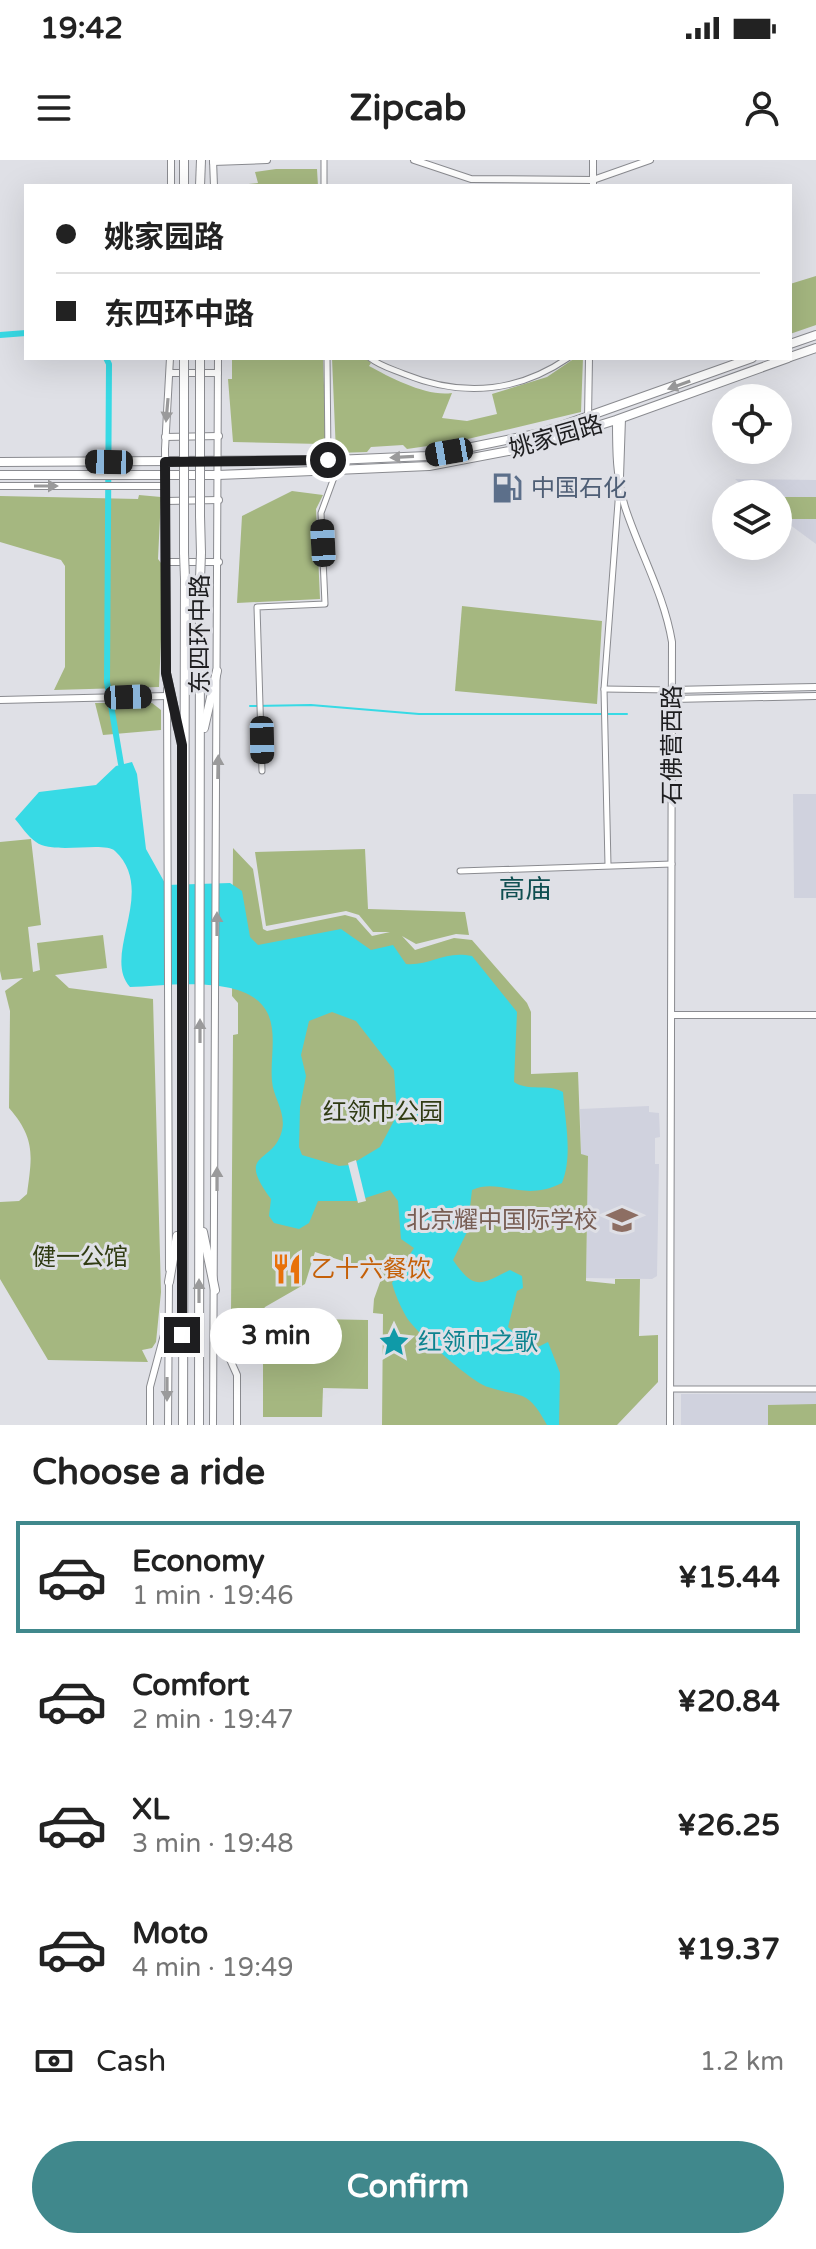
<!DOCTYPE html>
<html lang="en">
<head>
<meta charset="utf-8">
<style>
	:root { --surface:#fff; --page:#f6f6f6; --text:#222; --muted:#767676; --line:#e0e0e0; --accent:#40888c }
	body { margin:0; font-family:"Varela Round","Noto Sans SC",sans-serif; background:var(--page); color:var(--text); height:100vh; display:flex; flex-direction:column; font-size:30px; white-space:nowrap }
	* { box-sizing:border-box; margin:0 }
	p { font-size:26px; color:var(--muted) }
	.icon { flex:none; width:44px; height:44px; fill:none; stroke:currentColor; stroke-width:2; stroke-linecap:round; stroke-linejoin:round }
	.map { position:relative; height:1265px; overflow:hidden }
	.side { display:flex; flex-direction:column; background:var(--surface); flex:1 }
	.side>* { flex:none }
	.top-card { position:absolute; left:24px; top:24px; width:768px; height:176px; border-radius:0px; box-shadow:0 8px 32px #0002; display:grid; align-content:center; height:176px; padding:0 32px; background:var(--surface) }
	.fabs { position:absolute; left:712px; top:224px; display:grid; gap:16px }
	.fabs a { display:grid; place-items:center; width:80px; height:80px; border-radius:50%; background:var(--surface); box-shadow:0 8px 32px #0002; font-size:40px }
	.end { position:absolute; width:36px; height:36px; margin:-18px; border:10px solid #1e1e20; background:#fff; box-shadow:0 0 0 4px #fff }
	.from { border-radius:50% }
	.bubble { position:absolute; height:56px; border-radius:28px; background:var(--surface); box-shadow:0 8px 32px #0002; font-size:26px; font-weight:700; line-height:56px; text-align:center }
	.car { position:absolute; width:24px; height:48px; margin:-24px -12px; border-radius:10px; box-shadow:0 0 6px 2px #0007; background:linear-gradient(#222 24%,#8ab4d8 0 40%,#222 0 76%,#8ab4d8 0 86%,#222 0) }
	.top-card b { display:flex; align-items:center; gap:28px; height:76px; font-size:30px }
	.top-card b+b { border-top:2px solid var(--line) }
	.top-card i { width:20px; height:20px; background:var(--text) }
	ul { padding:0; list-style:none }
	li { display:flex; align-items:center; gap:24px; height:112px; margin:0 16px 12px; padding:0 16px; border:4px solid transparent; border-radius:0px }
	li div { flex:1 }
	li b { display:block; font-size:30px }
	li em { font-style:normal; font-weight:700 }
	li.selected { border-color:var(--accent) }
	li>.icon { width:72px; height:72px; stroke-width:1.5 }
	h2 { padding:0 32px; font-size:36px; line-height:96px }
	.pay { display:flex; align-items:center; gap:20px; height:88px; padding:0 32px; font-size:30px }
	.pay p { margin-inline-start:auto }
	.cta { display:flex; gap:16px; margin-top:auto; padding:16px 32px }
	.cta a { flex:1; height:92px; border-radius:48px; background:var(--accent); color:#fff; font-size:32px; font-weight:700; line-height:92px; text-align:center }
	.status { display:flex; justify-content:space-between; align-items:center; height:56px; padding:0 40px; background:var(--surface); direction:ltr }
	.status svg { height:22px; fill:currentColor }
	header { display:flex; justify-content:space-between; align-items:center; height:104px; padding:0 32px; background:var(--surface); font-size:36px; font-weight:700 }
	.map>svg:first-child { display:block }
	.built { fill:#d0d2de }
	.green { fill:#a5b780 }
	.water { fill:#37dae5; fill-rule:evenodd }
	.pier { fill:#dfe0e6 }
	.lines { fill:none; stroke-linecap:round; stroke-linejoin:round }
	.stream { stroke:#37dae5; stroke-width:2 }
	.canal { stroke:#37dae5; stroke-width:6 }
	.minor-casing { stroke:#8a8b90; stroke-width:7 }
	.tertiary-casing { stroke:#8a8b90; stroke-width:8 }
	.primary-casing { stroke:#8a8b90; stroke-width:10 }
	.trunk-casing { stroke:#8a8b90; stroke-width:10 }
	.minor { stroke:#fff; stroke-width:5 }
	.tertiary { stroke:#fff; stroke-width:6 }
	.primary { stroke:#fff; stroke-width:8 }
	.trunk { stroke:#fff; stroke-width:8 }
	.trunk-bridge-casing { stroke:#8a8b90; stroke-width:10; stroke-linecap:butt }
	.trunk-bridge { stroke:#fff; stroke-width:8 }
	.oneway { fill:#9a9a9b }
	.route { stroke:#1e1e20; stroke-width:10 }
	.labels { text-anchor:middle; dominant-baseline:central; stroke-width:6; stroke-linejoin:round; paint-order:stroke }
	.street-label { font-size:24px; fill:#1e1e20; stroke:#dfe0e6 }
	.service-label { font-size:24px; fill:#4e5e75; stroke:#dfe0e6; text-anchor:start }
	.park-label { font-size:24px; fill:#303b13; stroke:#dfe0e6 }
	.education-label { font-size:24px; fill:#785e54; stroke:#dfe0e6; text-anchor:end }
	.food-label { font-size:24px; fill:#c56008; stroke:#dfe0e6; text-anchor:start }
	.culture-label { font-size:24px; fill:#0d838f; stroke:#dfe0e6; text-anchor:start }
	.neighbourhood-label { font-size:26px; fill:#0e4d50; stroke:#dfe0e6 }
</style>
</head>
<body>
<div class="status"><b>19:42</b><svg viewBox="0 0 49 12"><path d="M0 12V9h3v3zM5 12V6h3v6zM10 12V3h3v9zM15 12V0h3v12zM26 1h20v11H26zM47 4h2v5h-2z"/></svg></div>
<header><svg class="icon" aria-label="menu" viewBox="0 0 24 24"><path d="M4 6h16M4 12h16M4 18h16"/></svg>Zipcab<svg class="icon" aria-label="person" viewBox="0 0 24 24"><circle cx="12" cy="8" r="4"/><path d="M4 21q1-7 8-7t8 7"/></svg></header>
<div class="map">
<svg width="816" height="1265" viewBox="0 0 816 1265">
	<rect width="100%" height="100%" fill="#dfe0e6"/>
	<!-- built -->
	<g class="built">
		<path d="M735,319L816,320V384L778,356V334H752Z"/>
		<path d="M793,634H816V738H794Z"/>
		<path d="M649,946V952L659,953L660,977L655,978V1004H659L657,1116L652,1119L586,1118L588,996L581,995L580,949Z"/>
		<path d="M816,1233V1265H681V1234Z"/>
	</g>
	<!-- green -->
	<g class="green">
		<path d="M276,9H317L318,26H228L258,23L255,12Z"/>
		<path d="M816,116V165L790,174V124Z"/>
		<path d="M232,198H323L326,281L321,284L233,282L228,219H232Z"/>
		<path d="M332,198H365L371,203L369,206C391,218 427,237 452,233L442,258L467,261L497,254L492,234L547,217L575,198H583L581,252L455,282L407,289L403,285L371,287L367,292L336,293Z"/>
		<path d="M292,331L323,335L316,349L320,439L237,443L242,356Z"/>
		<path d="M139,335L161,337L158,399L164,407L159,527L54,530L65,507V406L61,400L0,382V336L138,339Z"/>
		<path d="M781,337H816V359H785L778,353Z"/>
		<path d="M462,446L602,461L597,544L455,531Z"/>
		<path d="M95,543H152L161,550V570L103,575Z"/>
		<path d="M31,679L41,765L28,767L33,812L40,810L37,783L103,775L107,808L55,815L69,828L153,839L161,1132L156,1182L152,1188L142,1190L148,1202L48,1200L0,1119V1042L19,1041L27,1034C32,996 36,979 9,948L10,851L5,831L23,818L2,820L0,811V682Z"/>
		<path d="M233,688L253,709L263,769L267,771L345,755L356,758L372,776L390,772H373L359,755L346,751L266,766L255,692L365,689L368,749L465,752L469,775L456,774L416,784L402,776L415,790L454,778L472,780L527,843L531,852V914L578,912L581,994L588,996L586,1121L615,1124V1119H640L639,1176L658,1175V1222L617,1265H382L383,1154L373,1153L374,1139L383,1114L315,1092L305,1124L265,1147L249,1173H244L246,1200L238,1198L231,1153L233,875L238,874V843L232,836Z"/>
		<path d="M263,1158L368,1160V1229L323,1228L322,1257H263Z"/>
		<path d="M816,1244V1265H768V1245Z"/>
	</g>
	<!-- water -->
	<path class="water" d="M132,602L137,614L146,689L166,725L230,723L242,731L250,777L258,785L341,769L371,790L393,785L406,804C431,806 444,790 472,796L517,852L514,922C529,932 547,923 563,932C565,962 573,995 562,1023C522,1043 500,1017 472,1030L467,1072L453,1100C475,1132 481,1124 510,1110L522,1116L523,1128L517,1131L508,1167L532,1190L548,1182L560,1213L559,1265H547C527,1228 522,1238 488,1227C471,1222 417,1173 407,1158C401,1148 395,1134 392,1123L414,1088L401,1079L398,1041L390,1030L356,1041H318L309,1063L299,1069L274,1063L269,1056L271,1039C236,992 271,1004 281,974C288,954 273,938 272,921C270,900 277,874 268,854C250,813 167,826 130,827C101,795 158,731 115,691C104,681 53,695 36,682C28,677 21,666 15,659L39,632L96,625L116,606ZM332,852L356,861L394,910L397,955L380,987L350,1005L339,1006L302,995L299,987L300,947L306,916L301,895L309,861Z"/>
	<!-- pier -->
	<path class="pier" d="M356,1000L366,1041L358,1043L348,1003Z"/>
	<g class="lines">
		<!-- stream -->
		<g class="stream">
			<path d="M250,546L311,545L419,554H601"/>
			<path d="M608,554H627"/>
		</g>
		<!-- canal -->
		<g class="canal">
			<path d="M0,175L26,173"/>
			<path d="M106,198L109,204L107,522L121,604"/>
		</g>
		<!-- minor casing -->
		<g class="minor-casing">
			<g id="minor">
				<path d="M324,0V26"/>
				<path d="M327,198L328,300"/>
				<path d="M370,198C380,206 392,209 404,214C461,237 517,233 568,198"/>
				<path d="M604,529L672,530"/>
				<path d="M262,611L257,447L325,444L321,353L336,312"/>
				<path d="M608,705L604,529L619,329"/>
				<path d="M460,711L672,704"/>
				<path d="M670,1229H816"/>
			</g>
		</g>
		<!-- tertiary casing -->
		<g class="tertiary-casing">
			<g id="tertiary">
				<path d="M171,0V26"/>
				<path d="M213,0L214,26"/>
				<path d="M414,0L471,19L593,20L650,0"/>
				<path d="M213,2L267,0"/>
				<path d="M593,26V0"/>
				<path d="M170,213H218"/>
				<path d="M588,258L589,198"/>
				<path d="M616,260C616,290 616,318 625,347C640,393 664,434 672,482L670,1265"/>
				<path d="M165,277L219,276"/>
				<path d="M620,317L622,258"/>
				<path d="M0,326H165"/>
				<path d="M166,341L219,340"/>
				<path d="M168,402H219"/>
				<path d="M167,517L165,289L170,198"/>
				<path d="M167,529L169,1109"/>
				<path d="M672,530L816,527"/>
				<path d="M672,539L816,536"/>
				<path d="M0,540L167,536"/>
				<path d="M672,855H816"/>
				<path d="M215,1166L237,1215V1265"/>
				<path d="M150,1265V1227L165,1171"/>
				<path d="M168,1265L169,1121"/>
				<path d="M213,1265L218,198"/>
			</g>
		</g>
		<!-- primary casing -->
		<g class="primary-casing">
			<g id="primary">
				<path d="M790,184L816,175"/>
				<path d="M790,197L816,188"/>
				<path d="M0,302L334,300L427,296L541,273L752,198"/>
				<path d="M0,315H218L429,306L530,287L616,260L788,198"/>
			</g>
		</g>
		<!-- trunk casing -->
		<g class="trunk-casing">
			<g id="trunk">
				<path d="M184,26V0"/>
				<path d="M200,26L201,0"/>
				<path d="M184,222V261"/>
				<path d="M200,261V223"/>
				<path d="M200,356L201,393"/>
				<path d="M184,393V355"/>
				<path d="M166,513L178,568"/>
				<path d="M204,568L217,511"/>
				<path d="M203,1072L215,1130"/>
				<path d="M169,1122L177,1076"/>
				<path d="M183,1265L185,419"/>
				<path d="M199,1265L200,419"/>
			</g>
		</g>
		<!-- minor -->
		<use href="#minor" class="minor"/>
		<!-- tertiary -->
		<use href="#tertiary" class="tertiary"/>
		<!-- primary -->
		<use href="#primary" class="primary"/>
		<!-- trunk -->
		<use href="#trunk" class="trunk"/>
		<!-- trunk-bridge casing -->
		<g class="trunk-bridge-casing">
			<g id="trunk-bridge">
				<path d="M184,198V222"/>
				<path d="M200,198V223"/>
				<path d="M184,261V355"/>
				<path d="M200,261V356"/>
				<path d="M184,393L185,419"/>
				<path d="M200,419L201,393"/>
			</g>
		</g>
		<!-- trunk-bridge -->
		<use href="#trunk-bridge" class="trunk-bridge"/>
	</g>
	<!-- one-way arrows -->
	<defs><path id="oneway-solid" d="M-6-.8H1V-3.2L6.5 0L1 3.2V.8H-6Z" transform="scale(2)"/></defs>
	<g class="oneway">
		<use href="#oneway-solid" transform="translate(679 225) rotate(160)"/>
		<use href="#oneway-solid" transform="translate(167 250) rotate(95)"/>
		<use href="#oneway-solid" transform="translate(402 297) rotate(177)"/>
		<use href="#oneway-solid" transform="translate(46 326)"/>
		<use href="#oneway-solid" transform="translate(218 607) rotate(-89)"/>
		<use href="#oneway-solid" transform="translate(217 764) rotate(-90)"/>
		<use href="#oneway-solid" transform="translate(200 871) rotate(-90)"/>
		<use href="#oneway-solid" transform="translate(217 1019) rotate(-90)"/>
		<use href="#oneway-solid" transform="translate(199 1131) rotate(-90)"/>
		<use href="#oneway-solid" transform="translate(167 1229) rotate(90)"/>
	</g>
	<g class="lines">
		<!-- route -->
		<path class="route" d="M182,1175V585L166,513L165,302L328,300"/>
	</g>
	<!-- icons -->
	<defs>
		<g id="fuel-bare" transform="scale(2.4)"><path d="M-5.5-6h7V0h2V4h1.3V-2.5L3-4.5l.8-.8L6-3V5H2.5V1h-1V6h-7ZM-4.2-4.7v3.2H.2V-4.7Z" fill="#5c6f8a" stroke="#dfe0e6" stroke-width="2.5" paint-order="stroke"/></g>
		<g id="school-bare" transform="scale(2.4)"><path d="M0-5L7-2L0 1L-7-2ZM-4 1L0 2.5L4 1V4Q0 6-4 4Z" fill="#8d6e63" stroke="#dfe0e6" stroke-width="2.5" paint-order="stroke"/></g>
		<g id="restaurant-bare" transform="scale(2.4)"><path d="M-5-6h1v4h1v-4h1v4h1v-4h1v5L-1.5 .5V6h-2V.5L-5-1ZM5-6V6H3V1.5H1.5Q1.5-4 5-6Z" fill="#e8710a" stroke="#dfe0e6" stroke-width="2.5" paint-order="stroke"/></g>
		<g id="sight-bare" transform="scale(2.4)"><path d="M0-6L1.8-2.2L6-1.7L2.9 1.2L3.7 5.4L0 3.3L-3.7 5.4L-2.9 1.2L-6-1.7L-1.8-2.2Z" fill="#0f9aa8" stroke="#dfe0e6" stroke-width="2.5" paint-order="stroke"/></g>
	</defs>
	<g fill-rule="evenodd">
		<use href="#fuel-bare" x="507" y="328"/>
		<use href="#school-bare" x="622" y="1060"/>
		<use href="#restaurant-bare" x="287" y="1109"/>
		<use href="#sight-bare" x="394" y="1182"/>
	</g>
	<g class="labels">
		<!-- street labels -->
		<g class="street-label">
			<text transform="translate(556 277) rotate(-16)">姚家园路</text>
			<text transform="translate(200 474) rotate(-90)">东四环中路</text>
			<text transform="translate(672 585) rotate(-90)">石佛营西路</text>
		</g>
		<!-- service labels -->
		<g class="service-label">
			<text x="531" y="328">中国石化</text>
		</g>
		<!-- park labels -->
		<g class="park-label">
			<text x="383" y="952">红领巾公园</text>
			<text x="80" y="1097">健一公馆</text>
		</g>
		<!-- education labels -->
		<g class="education-label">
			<text x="598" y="1060">北京耀中国际学校</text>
		</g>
		<!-- food labels -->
		<g class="food-label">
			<text x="311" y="1109">乙十六餐饮</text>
		</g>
		<!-- culture labels -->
		<g class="culture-label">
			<text x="418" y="1182">红领巾之歌</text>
		</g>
		<!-- neighbourhood labels -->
		<g class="neighbourhood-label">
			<text x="525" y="729">高庙</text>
		</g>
	</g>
</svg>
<div class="fabs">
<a><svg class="icon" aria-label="locate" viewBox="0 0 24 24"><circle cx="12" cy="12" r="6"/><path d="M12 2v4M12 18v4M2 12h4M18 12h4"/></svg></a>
<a><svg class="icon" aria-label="layers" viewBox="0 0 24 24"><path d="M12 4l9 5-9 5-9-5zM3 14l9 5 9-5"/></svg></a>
</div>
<i class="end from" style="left:328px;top:300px"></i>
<i class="end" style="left:182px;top:1175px"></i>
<div class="bubble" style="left:210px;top:1148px;width:132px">3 min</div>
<i class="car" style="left:449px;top:292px;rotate:260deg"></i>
<i class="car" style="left:109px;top:302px;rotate:271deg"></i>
<i class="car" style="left:323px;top:383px;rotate:357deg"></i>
<i class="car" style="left:128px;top:537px;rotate:88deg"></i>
<i class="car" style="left:262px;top:580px;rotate:179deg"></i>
<div class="top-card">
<b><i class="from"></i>姚家园路</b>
<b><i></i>东四环中路</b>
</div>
</div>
<section class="side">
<h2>Choose a ride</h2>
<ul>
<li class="selected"><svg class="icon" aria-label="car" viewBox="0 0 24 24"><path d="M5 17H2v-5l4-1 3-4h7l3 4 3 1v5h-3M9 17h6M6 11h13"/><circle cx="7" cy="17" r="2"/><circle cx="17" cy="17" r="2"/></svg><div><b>Economy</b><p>1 min · 19:46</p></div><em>¥15.44</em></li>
<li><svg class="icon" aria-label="car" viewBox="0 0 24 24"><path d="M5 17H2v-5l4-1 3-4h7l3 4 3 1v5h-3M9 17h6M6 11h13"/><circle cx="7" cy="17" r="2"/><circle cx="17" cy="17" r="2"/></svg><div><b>Comfort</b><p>2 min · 19:47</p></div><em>¥20.84</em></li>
<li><svg class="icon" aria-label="car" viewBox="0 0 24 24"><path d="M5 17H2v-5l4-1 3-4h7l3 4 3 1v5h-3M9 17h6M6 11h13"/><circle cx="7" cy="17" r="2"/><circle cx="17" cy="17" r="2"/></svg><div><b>XL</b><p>3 min · 19:48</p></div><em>¥26.25</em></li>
<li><svg class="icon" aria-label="car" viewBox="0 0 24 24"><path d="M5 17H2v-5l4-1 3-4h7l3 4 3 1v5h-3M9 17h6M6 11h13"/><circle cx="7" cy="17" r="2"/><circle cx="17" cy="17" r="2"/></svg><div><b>Moto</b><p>4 min · 19:49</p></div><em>¥19.37</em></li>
</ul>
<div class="pay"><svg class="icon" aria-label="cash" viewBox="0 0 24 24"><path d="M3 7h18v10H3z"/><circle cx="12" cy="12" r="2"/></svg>Cash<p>1.2 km</p></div>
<div class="cta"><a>Confirm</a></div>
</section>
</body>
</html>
